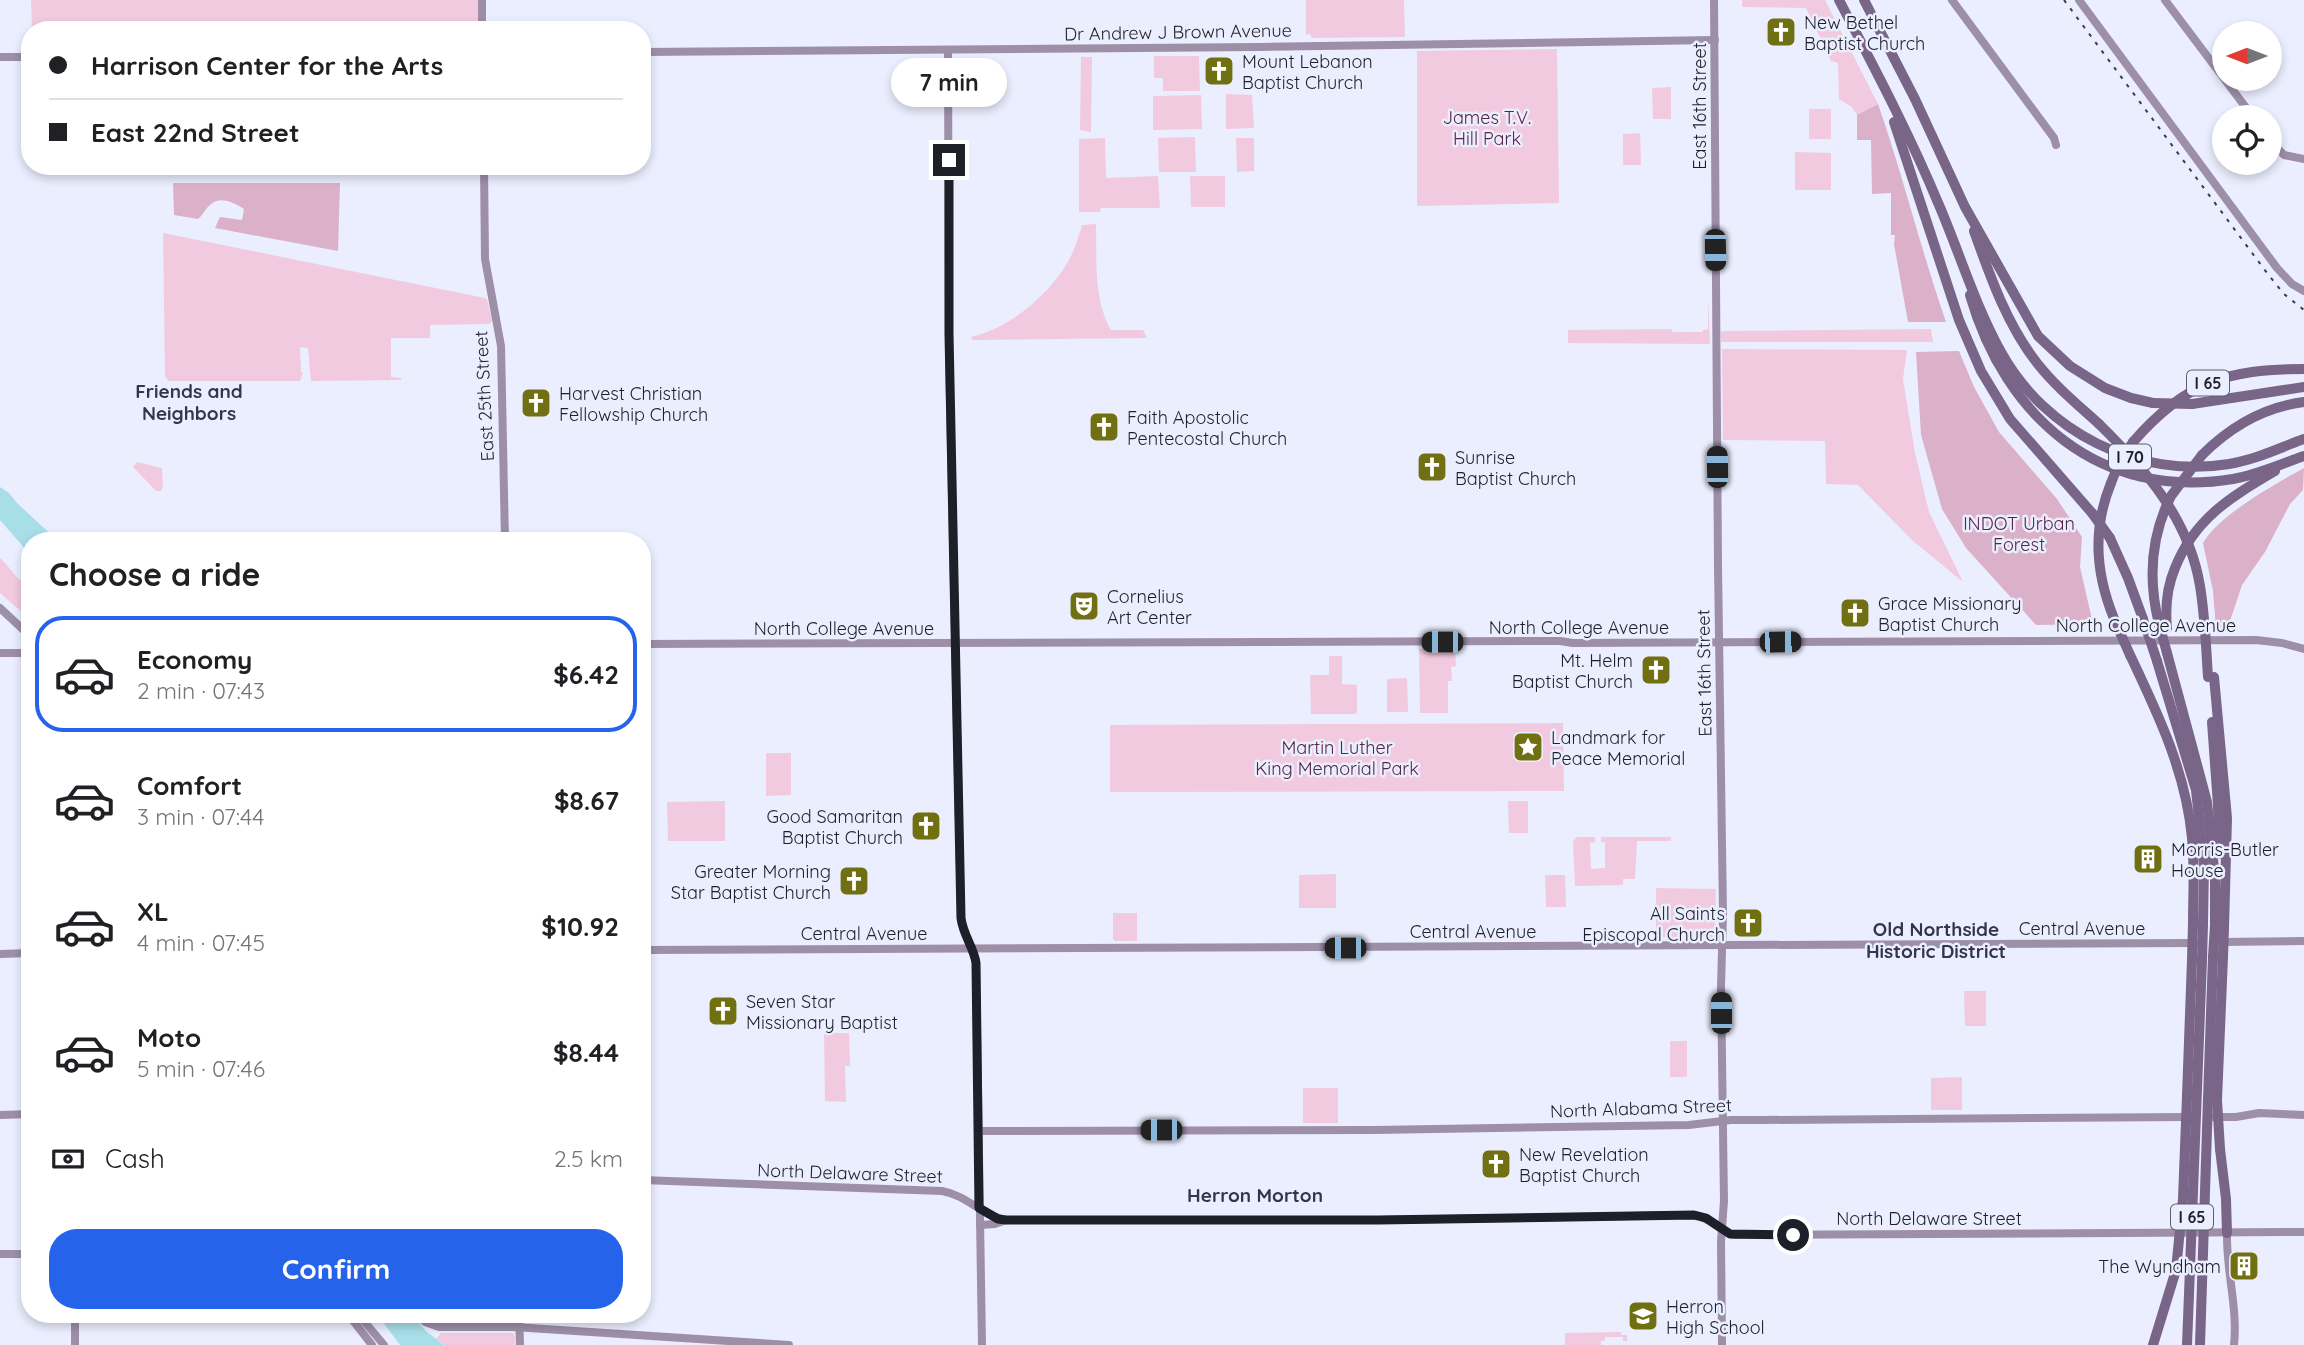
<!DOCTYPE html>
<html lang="en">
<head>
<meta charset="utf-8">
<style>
	:root { --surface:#fff; --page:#f6f6f6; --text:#202124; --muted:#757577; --line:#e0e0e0; --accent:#2563eb }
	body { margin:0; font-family:Quicksand,sans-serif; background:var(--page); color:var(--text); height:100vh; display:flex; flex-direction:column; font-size:26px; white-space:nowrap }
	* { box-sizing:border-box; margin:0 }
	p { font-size:23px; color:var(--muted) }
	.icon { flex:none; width:38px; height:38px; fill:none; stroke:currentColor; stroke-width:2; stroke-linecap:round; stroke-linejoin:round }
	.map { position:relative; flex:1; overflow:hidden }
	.side { position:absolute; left:21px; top:532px; width:630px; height:791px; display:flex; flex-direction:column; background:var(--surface); border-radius:28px; box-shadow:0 4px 10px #0003 }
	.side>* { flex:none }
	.banner { position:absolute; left:21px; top:21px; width:630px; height:154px; border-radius:28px; box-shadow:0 4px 10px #0003; display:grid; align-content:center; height:154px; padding:0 28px; background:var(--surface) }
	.needle { width:46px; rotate:270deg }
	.fabs { position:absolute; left:2212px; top:21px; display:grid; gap:14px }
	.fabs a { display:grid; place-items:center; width:70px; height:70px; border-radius:50%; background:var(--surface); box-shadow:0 4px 10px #0003; font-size:35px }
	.end { position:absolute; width:32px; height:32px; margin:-16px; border:9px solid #1e2029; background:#fff; box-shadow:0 0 0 4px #fff }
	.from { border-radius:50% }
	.bubble { position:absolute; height:49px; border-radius:24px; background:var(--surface); box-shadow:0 4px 10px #0003; font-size:23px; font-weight:800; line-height:49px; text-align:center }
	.car { position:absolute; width:21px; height:42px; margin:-21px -10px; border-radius:9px; box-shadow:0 0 5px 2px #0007; background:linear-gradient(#222 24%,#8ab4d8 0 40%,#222 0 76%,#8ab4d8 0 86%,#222 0) }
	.banner b { display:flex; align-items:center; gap:24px; height:66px; font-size:26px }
	.banner b+b { border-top:2px solid var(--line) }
	.banner i { width:18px; height:18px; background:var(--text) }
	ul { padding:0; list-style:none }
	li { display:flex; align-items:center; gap:21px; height:116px; margin:0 14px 10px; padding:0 14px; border:4px solid transparent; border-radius:28px }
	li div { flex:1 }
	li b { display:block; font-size:26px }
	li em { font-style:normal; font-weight:800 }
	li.selected { border-color:var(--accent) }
	li>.icon { width:63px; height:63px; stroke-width:1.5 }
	h2 { padding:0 28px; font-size:32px; line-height:84px }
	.pay { display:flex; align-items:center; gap:18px; height:77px; padding:0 28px; font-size:26px }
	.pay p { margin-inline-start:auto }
	.cta { display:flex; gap:14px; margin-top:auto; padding:14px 28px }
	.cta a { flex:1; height:80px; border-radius:28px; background:var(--accent); color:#fff; font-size:28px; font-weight:800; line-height:80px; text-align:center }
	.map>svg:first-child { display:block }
	.green { fill:#f2cae0 }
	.forest { fill:#dab1c9 }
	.water { fill:#a8dee8 }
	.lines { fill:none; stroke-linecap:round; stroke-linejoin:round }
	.secondary { stroke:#9d8fa8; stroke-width:8 }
	.highway { stroke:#786587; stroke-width:10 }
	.rail { stroke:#3a3c46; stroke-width:2; stroke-dasharray:3.5 7; stroke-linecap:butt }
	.highway-bridge { stroke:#786587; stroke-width:10 }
	.route { stroke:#1e2029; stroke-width:9 }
	.labels { text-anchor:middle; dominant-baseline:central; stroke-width:5; stroke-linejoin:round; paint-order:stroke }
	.shield { fill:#ebeefe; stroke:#5c5e69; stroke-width:2 }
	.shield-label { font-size:16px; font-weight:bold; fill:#1e2029 }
	.poi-label { font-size:18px; fill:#1e2029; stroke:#ebeefe; text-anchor:start }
	.street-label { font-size:18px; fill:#1e2029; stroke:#ebeefe }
	.park-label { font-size:18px; fill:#572445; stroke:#ebeefe }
	.neighbourhood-label { font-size:19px; font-weight:bold; fill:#33364a; stroke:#ebeefe }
</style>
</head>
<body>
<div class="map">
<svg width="2304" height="1345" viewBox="0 0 2304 1345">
	<rect width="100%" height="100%" fill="#ebeefe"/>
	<!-- green -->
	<g class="green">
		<path d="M31,0H478V30H32Z"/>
		<path d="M1306,0H1404L1405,37L1312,38L1310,34L1306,35Z"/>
		<path d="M1742,0H1825L1878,104L1857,115L1852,107L1839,99L1838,63L1831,61L1806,8L1742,7Z"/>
		<path d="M1557,49L1559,203L1417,206V51Z"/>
		<path d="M1154,56H1199L1200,91H1163V78H1154Z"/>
		<path d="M1081,57H1092L1091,132L1080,130Z"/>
		<path d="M1671,87V119H1653L1652,88Z"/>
		<path d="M1226,94L1252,95L1254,128L1226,129Z"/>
		<path d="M1201,95L1202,129L1153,130V96Z"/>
		<rect x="1809" y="109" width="22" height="30"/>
		<path d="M1640,133L1641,165H1623V134Z"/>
		<path d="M1195,137L1196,172H1159L1158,138Z"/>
		<path d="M1105,138L1106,178L1158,176L1160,208H1101L1100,212H1079V139Z"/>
		<path d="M1236,138H1254V171L1237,172Z"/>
		<path d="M1795,152L1831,153V190H1795Z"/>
		<path d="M1190,176H1225V207H1191Z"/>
		<path d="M1096,224C1097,259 1093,298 1111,330H1143L1147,338L972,340L971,337C1011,328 1053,292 1071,256C1076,246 1079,235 1082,225Z"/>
		<path d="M163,233L485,298L487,299L492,321L490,324L430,325V338H391V377L401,378V380L311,381L308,348L300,347L301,372H303L300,381H168L165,376Z"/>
		<path d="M1708,299L1710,344L1568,343V330L1671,329L1673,332H1702L1703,330L1708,329Z"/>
		<path d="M1931,329L1933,342H1721V331Z"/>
		<path d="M1722,349L1907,350L1903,379L1915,453L1929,512L1963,582L1913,541L1858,485L1826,484L1825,441L1723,440Z"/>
		<path d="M137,462L162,468L163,487L161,491H156L133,467Z"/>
		<path d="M0,558C13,569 13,579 30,585V619L0,593Z"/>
		<path d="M1455,648L1456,666L1451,667L1452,681H1448V713H1420L1419,649Z"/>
		<path d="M1329,656H1342V684L1357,685V713L1354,714H1311L1310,675H1329Z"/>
		<path d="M1407,678L1408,712H1387V679Z"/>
		<path d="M1563,723L1564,791L1110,792V725Z"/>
		<path d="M766,753H791V795L766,796Z"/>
		<path d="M725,801V841H668L667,802Z"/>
		<path d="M1508,801H1528V833H1509Z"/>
		<path d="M1577,837H1595V842L1590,843L1591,869L1605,868V842H1601V837H1671V841H1637L1635,879H1623V885L1575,886L1573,841Z"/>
		<path d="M1336,874V908H1299V875Z"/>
		<path d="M1545,875H1565L1566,907H1546Z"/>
		<path d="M1656,888L1716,889L1715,937H1656Z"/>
		<path d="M1113,913H1137V941H1115L1113,939Z"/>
		<path d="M1964,991H1986V1026H1965Z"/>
		<path d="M824,1033H849L850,1066H845L846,1102L825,1101Z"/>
		<rect x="1670" y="1041" width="17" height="36"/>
		<path d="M1962,1077V1110H1931V1078Z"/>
		<rect x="1303" y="1088" width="35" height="35"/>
		<path d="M1621,1332V1335H1627V1341H1623V1337H1605V1341H1601V1345H1565V1333Z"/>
		<path d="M441,1333H513L515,1337V1345H445L436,1339Z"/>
	</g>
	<!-- forest -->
	<g class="forest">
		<path d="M1878,104C1903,176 1921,250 1946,322H1908L1894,244L1895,235H1891V193L1872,194L1871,140H1857V115Z"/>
		<path d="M173,183H340L338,251L215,228L220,217L242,220L244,209C235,203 220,195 210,205C205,209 203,215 198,219L174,215Z"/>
		<path d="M1959,351L1974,387L1999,432L2057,499L2082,537L2080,567L2093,624L2036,625L1966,548L1942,509L1921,435L1916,352Z"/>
		<path d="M2304,468L2303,490L2290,504L2265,552L2242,585L2228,627L2216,628L2213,591L2203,543C2219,515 2275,484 2304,468Z"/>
	</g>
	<!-- water -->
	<g class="water">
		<path d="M0,487L9,493L17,503L58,541H30V553L26,550L0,520Z"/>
		<path d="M377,1314H410L427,1332L444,1345H400Z"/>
	</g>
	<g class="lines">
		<!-- secondary -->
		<g class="secondary">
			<path d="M482,0V30"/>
			<path d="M1714,0L1718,566L1723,914L1721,987L1724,1201L1721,1241L1722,1345"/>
			<path d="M1952,0L2054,138L2056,145"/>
			<path d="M2079,0L2277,268L2292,284L2304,291"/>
			<path d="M2165,0L2253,117"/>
			<path d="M948,50L949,355L961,918C963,935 974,948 976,963L982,1345"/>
			<path d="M642,52L1259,47L1715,40"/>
			<path d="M0,57H30"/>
			<path d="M2270,140L2284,155L2304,159"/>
			<path d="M484,166L485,259L501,346L505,541"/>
			<path d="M0,608L30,636"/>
			<path d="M642,644L1560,641L1573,643L2256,640L2282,643L2304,649"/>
			<path d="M0,653H30"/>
			<path d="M2220,942L2304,941"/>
			<path d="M642,950L2196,943"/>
			<path d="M0,954L30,953"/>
			<path d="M0,1115L30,1114"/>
			<path d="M2213,1117H2236L2259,1113L2304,1115"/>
			<path d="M978,1131L1374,1130L1689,1125L1731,1120H1762L2189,1117"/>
			<path d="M642,1180L942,1191C966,1195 983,1216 1006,1220H1375L1694,1215C1710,1217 1719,1231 1734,1235L2304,1232"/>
			<path d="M980,1225L995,1224L1006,1220"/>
			<path d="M2227,1233C2226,1270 2238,1308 2234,1345"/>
			<path d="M0,1254H30"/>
			<path d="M75,1314V1345"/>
			<path d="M348,1314L372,1345"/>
			<path d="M358,1314L384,1345"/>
			<path d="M417,1314L425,1322L439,1327H514L789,1345"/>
			<path d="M519,1314L520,1345"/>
		</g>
		<!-- highway -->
		<g class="highway">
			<path d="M1839,0C1874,67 1910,135 1939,205C1960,254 1975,305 2001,352C2045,432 2138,479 2229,464C2255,460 2279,448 2304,439"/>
			<path d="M1864,0L1915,99L1965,207L2038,336L2070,366L2105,388L2131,398L2153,403"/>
			<path d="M1894,122L1959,320L1981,371L2010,419L2092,513"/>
			<path d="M1974,231C1990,276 2007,325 2037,363C2055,386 2078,405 2099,424"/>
			<path d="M1970,295C2005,417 2100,501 2233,479C2257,475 2281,464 2304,456"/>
			<path d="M2192,404L2304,387"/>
			<path d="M2133,442C2185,382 2227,369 2304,369"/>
			<path d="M2202,455C2230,427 2263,407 2304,402"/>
			<path d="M2111,483C2091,532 2096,579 2118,628"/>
			<path d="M2110,538L2128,578L2143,619"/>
			<path d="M2159,624C2148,580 2150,539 2170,498"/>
			<path d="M2167,628C2165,607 2167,587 2175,568C2195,518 2231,497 2275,471"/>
			<path d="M2167,653L2207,802L2215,878V925"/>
			<path d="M2130,655C2158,714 2186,772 2192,838C2195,866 2193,895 2193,924"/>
			<path d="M2157,661L2196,790L2204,865L2203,924"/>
			<path d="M2214,677L2227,818L2224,927"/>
			<path d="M2212,722L2218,805L2219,854"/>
			<path d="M2197,1089L2202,960"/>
			<path d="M2187,1096L2192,960"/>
			<path d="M2208,1099L2213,957"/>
			<path d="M2217,1100L2223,957"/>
			<path d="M2220,1149L2226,1199L2227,1233"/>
			<path d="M2153,1345L2176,1270"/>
		</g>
		<!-- rail -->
		<path class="rail" d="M2064,0L2267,273L2284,294L2304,310"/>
		<!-- highway-bridge -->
		<g class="highway-bridge">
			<path d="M2153,403L2192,404"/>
			<path d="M2099,424C2146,470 2189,519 2200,586C2205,616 2206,647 2208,677"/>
			<path d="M2111,483L2119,463L2133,442"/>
			<path d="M2171,496L2202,455"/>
			<path d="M2092,513L2110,538"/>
			<path d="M2143,619L2157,661"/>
			<path d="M2159,624L2167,653"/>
			<path d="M2118,628L2130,655"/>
			<path d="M2213,957L2215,925"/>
			<path d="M2223,957L2224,927"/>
			<path d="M2192,960L2193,924"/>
			<path d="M2202,960L2203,924"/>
			<path d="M2217,1100L2220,1149"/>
			<path d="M2176,1270L2183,1199L2187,1096"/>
			<path d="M2187,1345L2197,1089"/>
			<path d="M2200,1345L2208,1099"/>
		</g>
	</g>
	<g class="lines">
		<!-- route -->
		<path class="route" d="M949,160V334L961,918C963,935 974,948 976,963L979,1208L998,1219L1006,1220H1379L1694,1215L1706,1218L1730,1234L1793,1235"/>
	</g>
	<!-- icons -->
	<defs>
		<g id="church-square" transform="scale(1.575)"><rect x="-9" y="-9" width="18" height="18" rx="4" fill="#706f12" stroke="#ebeefe"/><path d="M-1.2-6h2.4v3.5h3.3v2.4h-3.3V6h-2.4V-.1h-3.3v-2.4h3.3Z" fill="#fff"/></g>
		<g id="theatre-square" transform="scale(1.575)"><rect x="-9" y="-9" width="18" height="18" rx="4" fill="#706f12" stroke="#ebeefe"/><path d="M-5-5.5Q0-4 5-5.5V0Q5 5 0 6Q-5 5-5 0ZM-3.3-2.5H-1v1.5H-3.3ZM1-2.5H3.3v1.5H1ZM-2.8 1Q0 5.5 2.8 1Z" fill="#fff"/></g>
		<g id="sight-square" transform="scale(1.575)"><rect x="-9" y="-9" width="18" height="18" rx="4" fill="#706f12" stroke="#ebeefe"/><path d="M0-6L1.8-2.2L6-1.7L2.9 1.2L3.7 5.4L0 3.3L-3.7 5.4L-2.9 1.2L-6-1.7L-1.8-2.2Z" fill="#fff"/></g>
		<g id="building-square" transform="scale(1.575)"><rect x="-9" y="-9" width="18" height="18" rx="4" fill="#706f12" stroke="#ebeefe"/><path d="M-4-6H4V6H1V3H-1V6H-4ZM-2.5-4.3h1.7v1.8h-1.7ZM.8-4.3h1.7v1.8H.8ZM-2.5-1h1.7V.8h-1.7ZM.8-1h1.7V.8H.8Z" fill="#fff"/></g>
		<g id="school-square" transform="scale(1.575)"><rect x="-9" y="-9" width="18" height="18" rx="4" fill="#706f12" stroke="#ebeefe"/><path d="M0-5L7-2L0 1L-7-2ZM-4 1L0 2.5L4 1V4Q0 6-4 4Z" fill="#fff"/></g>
	</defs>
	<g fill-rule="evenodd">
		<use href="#church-square" x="1781" y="32"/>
		<use href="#church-square" x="1219" y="71"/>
		<use href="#church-square" x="536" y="403"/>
		<use href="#church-square" x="1104" y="427"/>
		<use href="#church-square" x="1432" y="467"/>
		<use href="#theatre-square" x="1084" y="606"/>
		<use href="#church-square" x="1855" y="613"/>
		<use href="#church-square" x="1656" y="670"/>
		<use href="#sight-square" x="1528" y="747"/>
		<use href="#church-square" x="926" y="826"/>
		<use href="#building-square" x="2148" y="859"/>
		<use href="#church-square" x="854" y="881"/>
		<use href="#church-square" x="1748" y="923"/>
		<use href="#church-square" x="723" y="1011"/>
		<use href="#church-square" x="1496" y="1164"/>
		<use href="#building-square" x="2244" y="1266"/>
		<use href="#school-square" x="1643" y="1316"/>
	</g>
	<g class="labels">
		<!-- shield labels -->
		<g class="shield">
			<rect x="2187" y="370.5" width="42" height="25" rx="5"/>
			<rect x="2109" y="444.5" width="42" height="25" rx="5"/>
			<rect x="2171" y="1204.5" width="42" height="25" rx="5"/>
		</g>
		<g class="shield-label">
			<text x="2208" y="383">I 65</text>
			<text x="2130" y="457">I 70</text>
			<text x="2192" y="1217">I 65</text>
		</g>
		<!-- poi labels -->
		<g class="poi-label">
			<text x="1804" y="22">New Bethel<tspan x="1804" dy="21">Baptist Church</tspan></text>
			<text x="1242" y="61">Mount Lebanon<tspan x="1242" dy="21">Baptist Church</tspan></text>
			<text x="559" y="393">Harvest Christian<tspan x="559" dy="21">Fellowship Church</tspan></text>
			<text x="1127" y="417">Faith Apostolic<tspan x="1127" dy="21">Pentecostal Church</tspan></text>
			<text x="1455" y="457">Sunrise<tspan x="1455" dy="21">Baptist Church</tspan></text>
			<text x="1107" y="596">Cornelius<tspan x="1107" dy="21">Art Center</tspan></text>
			<text x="1878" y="603">Grace Missionary<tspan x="1878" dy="21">Baptist Church</tspan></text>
			<text x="1633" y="660" text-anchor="end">Mt. Helm<tspan x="1633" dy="21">Baptist Church</tspan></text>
			<text x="1551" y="737">Landmark for<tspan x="1551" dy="21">Peace Memorial</tspan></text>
			<text x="903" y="816" text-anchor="end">Good Samaritan<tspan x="903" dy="21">Baptist Church</tspan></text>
			<text x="2171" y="849">Morris-Butler<tspan x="2171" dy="21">House</tspan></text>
			<text x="831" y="871" text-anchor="end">Greater Morning<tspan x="831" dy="21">Star Baptist Church</tspan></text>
			<text x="1725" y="913" text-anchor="end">All Saints<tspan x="1725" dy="21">Episcopal Church</tspan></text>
			<text x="746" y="1001">Seven Star<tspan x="746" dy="21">Missionary Baptist</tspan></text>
			<text x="1519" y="1154">New Revelation<tspan x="1519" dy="21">Baptist Church</tspan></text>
			<text x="2221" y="1266" text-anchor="end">The Wyndham</text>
			<text x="1666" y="1306">Herron<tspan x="1666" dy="21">High School</tspan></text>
		</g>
		<!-- street labels -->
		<g class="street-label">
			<text transform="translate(1178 32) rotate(-1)">Dr Andrew J Brown Avenue</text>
			<text transform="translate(1699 106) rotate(-90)">East 16th Street</text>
			<text transform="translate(484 396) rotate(-93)">East 25th Street</text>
			<text x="2146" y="625">North College Avenue</text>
			<text x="1579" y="627">North College Avenue</text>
			<text x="844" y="628">North College Avenue</text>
			<text transform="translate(1704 673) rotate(-91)">East 16th Street</text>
			<text x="2082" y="928">Central Avenue</text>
			<text x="1473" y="931">Central Avenue</text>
			<text x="864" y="933">Central Avenue</text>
			<text transform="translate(1641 1108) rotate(-2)">North Alabama Street</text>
			<text transform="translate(850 1173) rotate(2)">North Delaware Street</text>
			<text x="1929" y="1218">North Delaware Street</text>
		</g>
		<!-- park labels -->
		<g class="park-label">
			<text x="1487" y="117">James T.V.<tspan x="1487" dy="21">Hill Park</tspan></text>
			<text x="2019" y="523">INDOT Urban<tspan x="2019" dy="21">Forest</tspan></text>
			<text x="1337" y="747">Martin Luther<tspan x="1337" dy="21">King Memorial Park</tspan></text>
		</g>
		<!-- neighbourhood labels -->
		<g class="neighbourhood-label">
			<text x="189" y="391">Friends and<tspan x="189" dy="22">Neighbors</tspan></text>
			<text x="1936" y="929">Old Northside<tspan x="1936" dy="22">Historic District</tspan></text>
			<text x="1255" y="1195">Herron Morton</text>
		</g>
	</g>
</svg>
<div class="fabs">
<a><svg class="needle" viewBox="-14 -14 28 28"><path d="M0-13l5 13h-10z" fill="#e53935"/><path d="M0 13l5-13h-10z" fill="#757577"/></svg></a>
<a><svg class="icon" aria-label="locate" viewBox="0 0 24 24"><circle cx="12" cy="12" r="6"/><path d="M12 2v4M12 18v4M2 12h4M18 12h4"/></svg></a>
</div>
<i class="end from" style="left:1793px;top:1235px"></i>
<i class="end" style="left:949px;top:160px"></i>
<div class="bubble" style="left:891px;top:58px;width:116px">7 min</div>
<i class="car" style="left:1715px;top:250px;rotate:179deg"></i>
<i class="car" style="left:1717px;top:467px;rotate:359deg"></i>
<i class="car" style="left:1442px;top:642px;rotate:270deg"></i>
<i class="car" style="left:1780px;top:642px;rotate:89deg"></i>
<i class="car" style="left:1345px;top:948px;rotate:270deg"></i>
<i class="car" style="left:1721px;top:1013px;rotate:0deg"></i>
<i class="car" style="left:1161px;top:1130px;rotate:270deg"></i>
<div class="banner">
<b><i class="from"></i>Harrison Center for the Arts</b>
<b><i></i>East 22nd Street</b>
</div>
<section class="side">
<h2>Choose a ride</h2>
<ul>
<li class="selected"><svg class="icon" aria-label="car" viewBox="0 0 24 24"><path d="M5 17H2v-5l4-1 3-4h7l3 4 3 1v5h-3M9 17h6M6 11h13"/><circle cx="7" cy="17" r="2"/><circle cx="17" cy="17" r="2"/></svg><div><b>Economy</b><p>2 min · 07:43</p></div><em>$6.42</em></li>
<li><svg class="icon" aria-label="car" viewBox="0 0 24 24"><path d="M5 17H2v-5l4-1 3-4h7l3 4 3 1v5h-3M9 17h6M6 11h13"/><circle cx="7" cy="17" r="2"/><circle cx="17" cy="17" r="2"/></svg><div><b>Comfort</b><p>3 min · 07:44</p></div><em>$8.67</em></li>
<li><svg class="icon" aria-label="car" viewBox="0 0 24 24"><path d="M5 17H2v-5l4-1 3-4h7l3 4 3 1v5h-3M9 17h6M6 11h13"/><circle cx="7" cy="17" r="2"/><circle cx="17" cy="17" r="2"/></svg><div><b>XL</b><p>4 min · 07:45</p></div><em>$10.92</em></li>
<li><svg class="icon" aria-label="car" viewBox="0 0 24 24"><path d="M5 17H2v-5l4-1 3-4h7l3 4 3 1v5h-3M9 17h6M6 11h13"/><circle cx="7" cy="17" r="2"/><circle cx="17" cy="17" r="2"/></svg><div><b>Moto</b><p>5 min · 07:46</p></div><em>$8.44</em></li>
</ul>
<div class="pay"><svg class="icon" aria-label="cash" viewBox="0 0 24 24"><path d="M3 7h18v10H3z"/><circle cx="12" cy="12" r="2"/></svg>Cash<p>2.5 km</p></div>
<div class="cta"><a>Confirm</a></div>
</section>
</div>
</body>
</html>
